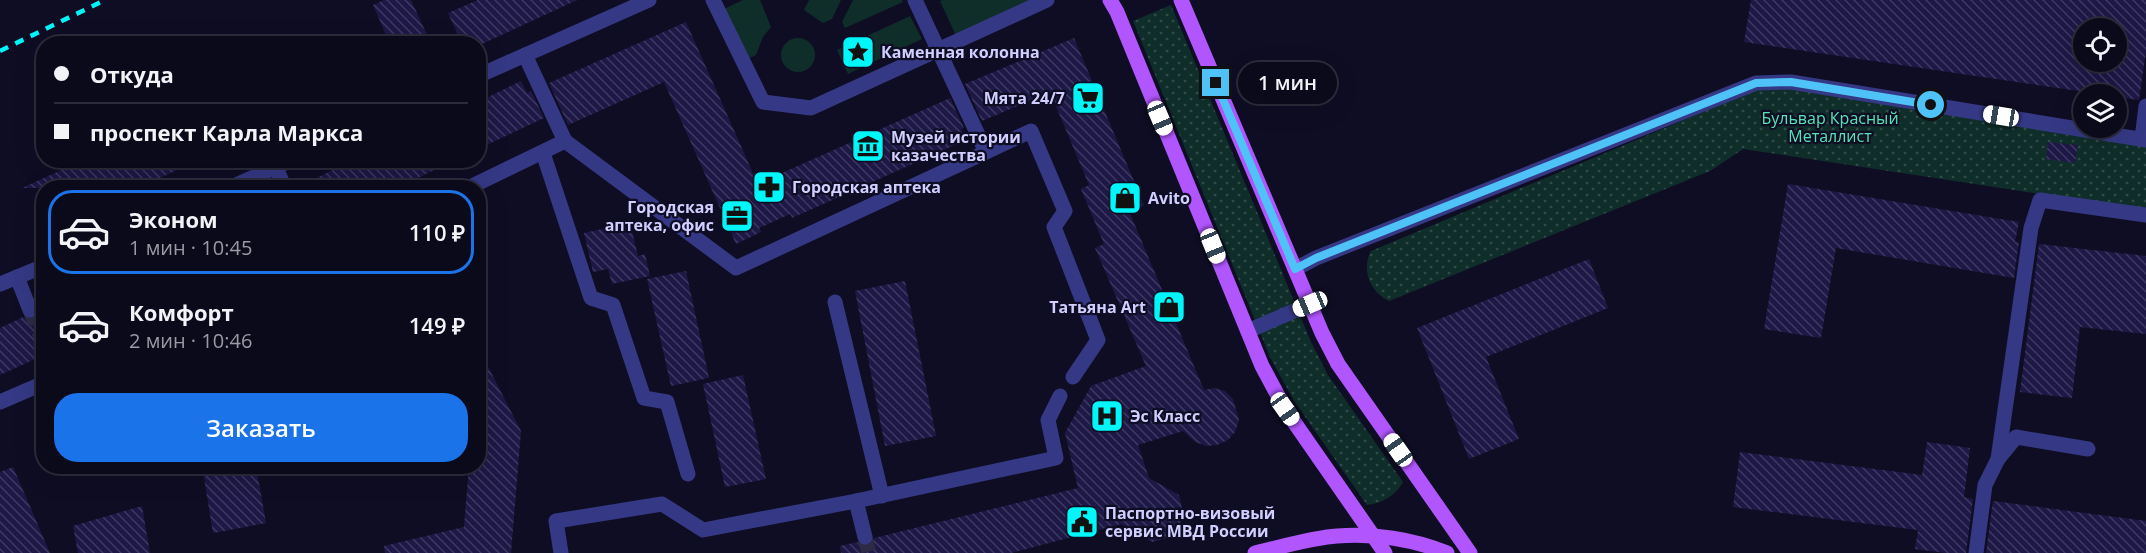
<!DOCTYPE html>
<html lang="ru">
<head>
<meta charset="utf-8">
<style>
	:root { --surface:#0b0a1b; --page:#191828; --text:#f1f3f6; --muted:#9a9aa3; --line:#2b2b3a; --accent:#1a73e8 }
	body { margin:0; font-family:"Open Sans",sans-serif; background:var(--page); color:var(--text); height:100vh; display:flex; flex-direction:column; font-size:22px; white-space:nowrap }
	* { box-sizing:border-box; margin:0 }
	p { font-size:20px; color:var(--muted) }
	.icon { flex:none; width:33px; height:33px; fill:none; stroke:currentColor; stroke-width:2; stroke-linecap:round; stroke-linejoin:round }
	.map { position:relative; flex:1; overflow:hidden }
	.drawer { position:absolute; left:36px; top:180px; width:450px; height:294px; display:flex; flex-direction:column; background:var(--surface); border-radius:24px; box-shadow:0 6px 24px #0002,0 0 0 2px var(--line) }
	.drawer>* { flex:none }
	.guide { position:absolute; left:36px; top:36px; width:450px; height:132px; border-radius:24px; box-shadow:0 6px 24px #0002,0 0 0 2px var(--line); display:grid; align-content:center; height:132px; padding:0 18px; background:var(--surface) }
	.buttons { position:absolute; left:2073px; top:18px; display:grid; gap:12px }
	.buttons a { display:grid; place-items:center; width:54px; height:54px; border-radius:50%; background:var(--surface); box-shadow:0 6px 24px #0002,0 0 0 2px var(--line); font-size:30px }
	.end { position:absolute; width:27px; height:27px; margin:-14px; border:8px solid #4fc3f7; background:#111; box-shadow:0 0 0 3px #111 }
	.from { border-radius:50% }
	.bubble { position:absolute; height:42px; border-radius:21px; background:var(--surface); box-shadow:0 6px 24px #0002,0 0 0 2px var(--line); font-size:20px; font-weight:600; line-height:42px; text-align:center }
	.car { position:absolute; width:18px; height:36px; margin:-18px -9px; border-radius:8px; box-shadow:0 0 4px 2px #0007; background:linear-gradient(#fff 24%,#345 0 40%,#fff 0 76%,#345 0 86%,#fff 0) }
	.guide b { display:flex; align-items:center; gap:21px; height:57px; font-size:22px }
	.guide b+b { border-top:2px solid var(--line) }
	.guide i { width:15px; height:15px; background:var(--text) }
	ul { padding:10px 0 0; list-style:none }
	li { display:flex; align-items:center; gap:18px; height:84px; margin:0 12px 9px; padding:0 6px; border:3px solid transparent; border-radius:24px }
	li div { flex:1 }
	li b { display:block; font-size:22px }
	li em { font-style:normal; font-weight:600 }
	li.current { border-color:var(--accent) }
	li>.icon { width:54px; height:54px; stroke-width:1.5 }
	.primary-button { display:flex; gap:12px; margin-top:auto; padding:12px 18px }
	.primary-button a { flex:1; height:69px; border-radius:24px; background:var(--accent); color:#fff; font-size:24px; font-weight:600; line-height:69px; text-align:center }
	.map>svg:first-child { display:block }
	.green { fill:#0f2e2a }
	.park { fill:url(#park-dots) }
	.building { fill:url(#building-back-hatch); fill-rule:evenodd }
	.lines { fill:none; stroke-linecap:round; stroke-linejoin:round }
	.minor-tunnel { stroke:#2c2a45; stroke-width:15; stroke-dasharray:15 8; stroke-linecap:butt }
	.minor { stroke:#353985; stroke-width:15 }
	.major { stroke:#b156ff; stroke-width:15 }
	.rail { stroke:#00f7fa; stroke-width:4.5; stroke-dasharray:9 8; stroke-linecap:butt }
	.route { stroke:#4fc3f7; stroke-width:8 }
	.labels { text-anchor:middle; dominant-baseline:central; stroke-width:4.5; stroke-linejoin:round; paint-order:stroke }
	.poi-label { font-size:16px; font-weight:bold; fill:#d1cfff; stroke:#0f0d24; text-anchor:start }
	.park-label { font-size:16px; fill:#55e5b5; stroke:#0f0d24 }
</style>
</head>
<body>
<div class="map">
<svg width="2146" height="553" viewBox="0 0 2146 553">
	<defs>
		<pattern id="park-dots" width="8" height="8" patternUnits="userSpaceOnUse" patternTransform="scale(1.5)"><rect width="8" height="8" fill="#0f2e2a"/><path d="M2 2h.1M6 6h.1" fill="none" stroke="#314b4a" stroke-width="1.8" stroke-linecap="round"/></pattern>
		<pattern id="building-back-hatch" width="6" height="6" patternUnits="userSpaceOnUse" patternTransform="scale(1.5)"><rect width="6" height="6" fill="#1d1846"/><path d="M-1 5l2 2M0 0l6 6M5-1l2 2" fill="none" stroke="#3d3962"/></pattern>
	</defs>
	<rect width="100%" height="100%" fill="#0f0d24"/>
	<!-- green -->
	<g class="green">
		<path d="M743,0H760L771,27L763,37L756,55L747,59L724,9Z"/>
		<path d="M809,0H841L832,19L823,23L804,10Z"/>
		<path d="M853,0H902L903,2L845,28L842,22Z"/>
		<path d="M943,0H1033L957,38L940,1Z"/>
		<path d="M910,16L922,39L848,74L837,50Z"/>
		<circle cx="798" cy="55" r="17"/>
	</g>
	<!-- park -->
	<g class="park">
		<path d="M1171,5L1311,342L1328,375L1403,482C1395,496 1383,503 1367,505L1294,401L1270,357L1133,21Z"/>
		<path d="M1765,86H1787L2146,140V210L1743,149L1710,171L1389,301C1370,292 1361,270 1371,251Z"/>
	</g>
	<!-- building -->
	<g class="building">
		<path d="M384,0H411L428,37L414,44H390L373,5Z"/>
		<path d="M478,0H577L482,44H462L448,13Z"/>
		<path d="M1751,0H2146V51L2139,100L2116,97V94H2099L1744,42ZM2084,28H2116V62H2084Z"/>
		<path d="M686,22L756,180L771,178L950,98L964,128L961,129L966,140L792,218L790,214L759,228L761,232L736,244L664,82L568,125L549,83Z"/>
		<path d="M1074,38L1144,205L1129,211L1204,390L1214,388L1225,391L1233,399L1239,420L1235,432L1228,440L1217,445L1207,446L1195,442L1183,431L1138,445L1149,478L1179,495L1184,517L1173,536L1152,542L1121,524L1011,553H841L840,546L857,542L862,546L867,547L872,544L874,538L1078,488L1065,433L1091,386L1146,366L1095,248L1104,244L1081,189L1089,185L1050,92L982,121L965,84Z"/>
		<path d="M521,81L527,93L531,91L544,118L478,149V102Z"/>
		<path d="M2048,142L2078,145L2075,163L2046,159Z"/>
		<path d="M83,160H199L138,188H22Z"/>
		<path d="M353,160H455L397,188H296Z"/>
		<path d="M1788,184L2019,222L2015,242H2019L2014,278L1836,248L1821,338L1764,329Z"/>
		<path d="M630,223L638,256L645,254L650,276L612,284L608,269L593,272L584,233Z"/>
		<path d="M2039,244L2146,256V334L2080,327L2072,398L2020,392Z"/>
		<path d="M1589,259L1608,308L1486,357L1519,439L1469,459L1417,328Z"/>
		<path d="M686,271L709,378L671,386L647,279Z"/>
		<path d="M905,281L936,436L885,446L855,291Z"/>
		<path d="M44,307V355L0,375V328L23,317L28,319H34L38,316L39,309Z"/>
		<path d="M478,347L521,431L511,553H385L384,546L464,527L469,466H478Z"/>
		<path d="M743,375L766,479L725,487L703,384Z"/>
		<path d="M1927,442L1970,448L1964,497L1973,499L1966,553H1946L1915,549L1918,530L1733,507L1740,452L1922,475Z"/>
		<path d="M202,466H256L266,523L213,533Z"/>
		<path d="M13,467L50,553H0V472Z"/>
		<path d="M1993,501L2146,521V553H1986Z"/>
		<path d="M142,506L150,553H78L73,526Z"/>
	</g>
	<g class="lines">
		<!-- minor-tunnel -->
		<g class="minor-tunnel">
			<path d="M30,310L44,344"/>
			<path d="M865,537L869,553"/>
		</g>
		<!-- minor -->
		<g class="minor">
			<path d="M713,0L763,102L811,108L1047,0"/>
			<path d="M478,76L649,0"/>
			<path d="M2142,139L2146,106"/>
			<path d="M565,141L736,268L986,152L915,0"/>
			<path d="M986,152L1031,131L1065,211L1054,227L1098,340L1073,377"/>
			<path d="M543,153L591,298L613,305L644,398L667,402L688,474"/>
			<path d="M276,168L285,188"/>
			<path d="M229,188L292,160"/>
			<path d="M468,188L565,141L525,55"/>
			<path d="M1295,269L1316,258L1756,83L1791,82L2146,140"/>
			<path d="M17,277L30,310"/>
			<path d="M0,284L44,266"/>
			<path d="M835,302L882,496"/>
			<path d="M1248,331L1310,304"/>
			<path d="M0,402L44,383"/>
			<path d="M1998,459L2031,228L2040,200L2146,215"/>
			<path d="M865,537L856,501L1056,458L1048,420L1060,396"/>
			<path d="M561,553L556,521L662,504L703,530L856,501"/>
			<path d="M1976,553L1985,485L1998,459L2016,437L2088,449"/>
		</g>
		<!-- major -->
		<g class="major">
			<path d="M1110,0L1117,12L1262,366L1285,409L1385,553"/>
			<path d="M1181,0L1322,333L1338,364L1470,553"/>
			<path d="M1255,553C1281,547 1310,538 1337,536C1373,533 1413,539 1447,553"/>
		</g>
		<!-- rail -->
		<path class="rail" d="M0,51L105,0"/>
	</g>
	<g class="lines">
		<!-- route -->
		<path class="route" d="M1216,83L1295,269L1316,258L1756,83L1791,82L1931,105"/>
	</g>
	<!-- icons -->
	<defs>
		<g id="sight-square" transform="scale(1.725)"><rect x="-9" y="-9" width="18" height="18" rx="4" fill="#00f7fa" stroke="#0f0d24"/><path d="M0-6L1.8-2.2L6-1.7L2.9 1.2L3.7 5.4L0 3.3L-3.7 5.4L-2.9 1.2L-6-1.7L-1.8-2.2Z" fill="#111"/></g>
		<g id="supermarket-square" transform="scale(1.725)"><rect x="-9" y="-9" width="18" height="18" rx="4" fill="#00f7fa" stroke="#0f0d24"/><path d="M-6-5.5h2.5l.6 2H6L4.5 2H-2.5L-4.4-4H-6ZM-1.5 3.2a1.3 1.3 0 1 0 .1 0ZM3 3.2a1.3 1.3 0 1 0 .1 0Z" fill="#111"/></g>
		<g id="museum-square" transform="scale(1.725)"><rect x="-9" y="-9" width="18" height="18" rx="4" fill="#00f7fa" stroke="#0f0d24"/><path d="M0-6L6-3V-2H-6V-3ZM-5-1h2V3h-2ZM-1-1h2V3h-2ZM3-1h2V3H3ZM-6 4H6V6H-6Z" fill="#111"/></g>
		<g id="pharmacy-square" transform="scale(1.725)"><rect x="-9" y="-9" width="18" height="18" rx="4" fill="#00f7fa" stroke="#0f0d24"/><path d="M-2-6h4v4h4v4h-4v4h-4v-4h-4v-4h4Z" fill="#111"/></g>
		<g id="shop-square" transform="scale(1.725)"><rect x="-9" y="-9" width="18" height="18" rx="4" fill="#00f7fa" stroke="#0f0d24"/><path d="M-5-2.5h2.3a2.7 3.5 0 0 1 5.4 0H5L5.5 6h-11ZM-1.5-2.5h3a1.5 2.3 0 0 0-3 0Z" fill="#111"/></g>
		<g id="office-square" transform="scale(1.725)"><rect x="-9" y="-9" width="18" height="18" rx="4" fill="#00f7fa" stroke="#0f0d24"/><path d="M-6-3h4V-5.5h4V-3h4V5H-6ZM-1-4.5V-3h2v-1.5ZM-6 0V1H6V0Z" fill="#111"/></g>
		<g id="hospital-square" transform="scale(1.725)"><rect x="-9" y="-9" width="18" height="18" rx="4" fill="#00f7fa" stroke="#0f0d24"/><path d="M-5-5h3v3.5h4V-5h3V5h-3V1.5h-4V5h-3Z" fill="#111"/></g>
		<g id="civic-square" transform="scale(1.725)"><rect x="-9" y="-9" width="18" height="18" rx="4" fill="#00f7fa" stroke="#0f0d24"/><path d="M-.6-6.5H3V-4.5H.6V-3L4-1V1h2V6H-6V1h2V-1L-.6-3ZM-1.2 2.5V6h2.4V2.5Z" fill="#111"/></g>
	</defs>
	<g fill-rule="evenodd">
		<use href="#sight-square" x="858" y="52"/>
		<use href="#supermarket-square" x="1088" y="98"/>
		<use href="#museum-square" x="868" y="146"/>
		<use href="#pharmacy-square" x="769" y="187"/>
		<use href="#shop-square" x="1125" y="198"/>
		<use href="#office-square" x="737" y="216"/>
		<use href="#shop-square" x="1169" y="307"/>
		<use href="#hospital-square" x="1107" y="416"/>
		<use href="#civic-square" x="1082" y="522"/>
	</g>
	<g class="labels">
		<!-- poi labels -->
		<g class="poi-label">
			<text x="881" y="52">Каменная колонна</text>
			<text x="1065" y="98" text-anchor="end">Мята 24/7</text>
			<text x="891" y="137">Музей истории<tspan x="891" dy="18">казачества</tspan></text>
			<text x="792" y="187">Городская аптека</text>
			<text x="1148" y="198">Avito</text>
			<text x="714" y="207" text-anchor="end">Городская<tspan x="714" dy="18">аптека, офис</tspan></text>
			<text x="1146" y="307" text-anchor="end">Татьяна Art</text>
			<text x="1130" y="416">Эс Класс</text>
			<text x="1105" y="513">Паспортно-визовый<tspan x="1105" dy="18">сервис МВД России</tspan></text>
		</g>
		<!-- park labels -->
		<g class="park-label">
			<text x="1830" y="118">Бульвар Красный<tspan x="1830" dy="18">Металлист</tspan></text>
		</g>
	</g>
</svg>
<div class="buttons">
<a><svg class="icon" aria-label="locate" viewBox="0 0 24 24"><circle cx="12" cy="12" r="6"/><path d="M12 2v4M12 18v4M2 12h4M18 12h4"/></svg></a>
<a><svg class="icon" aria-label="layers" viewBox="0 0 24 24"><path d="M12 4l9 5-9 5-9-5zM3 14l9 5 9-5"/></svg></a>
</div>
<i class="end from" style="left:1931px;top:105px"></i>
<i class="end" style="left:1216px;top:83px"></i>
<div class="bubble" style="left:1238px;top:62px;width:99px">1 мин</div>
<i class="car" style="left:2001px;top:116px;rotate:280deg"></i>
<i class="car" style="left:1160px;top:118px;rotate:157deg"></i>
<i class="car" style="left:1213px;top:246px;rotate:158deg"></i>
<i class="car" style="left:1310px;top:304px;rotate:247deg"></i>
<i class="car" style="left:1285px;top:409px;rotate:145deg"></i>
<i class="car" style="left:1398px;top:450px;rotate:325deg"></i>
<div class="guide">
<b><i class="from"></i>Откуда</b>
<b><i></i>проспект Карла Маркса</b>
</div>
<section class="drawer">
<ul>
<li class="current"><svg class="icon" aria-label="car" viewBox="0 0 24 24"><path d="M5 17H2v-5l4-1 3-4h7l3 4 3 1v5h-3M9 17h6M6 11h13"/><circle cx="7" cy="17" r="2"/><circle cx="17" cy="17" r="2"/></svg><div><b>Эконом</b><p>1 мин · 10:45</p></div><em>110 ₽</em></li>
<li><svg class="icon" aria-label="car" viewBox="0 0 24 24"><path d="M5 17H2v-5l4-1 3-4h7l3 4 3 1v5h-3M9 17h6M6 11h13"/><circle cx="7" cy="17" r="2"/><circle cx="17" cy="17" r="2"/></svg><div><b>Комфорт</b><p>2 мин · 10:46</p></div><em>149 ₽</em></li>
</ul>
<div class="primary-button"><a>Заказать</a></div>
</section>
</div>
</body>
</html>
